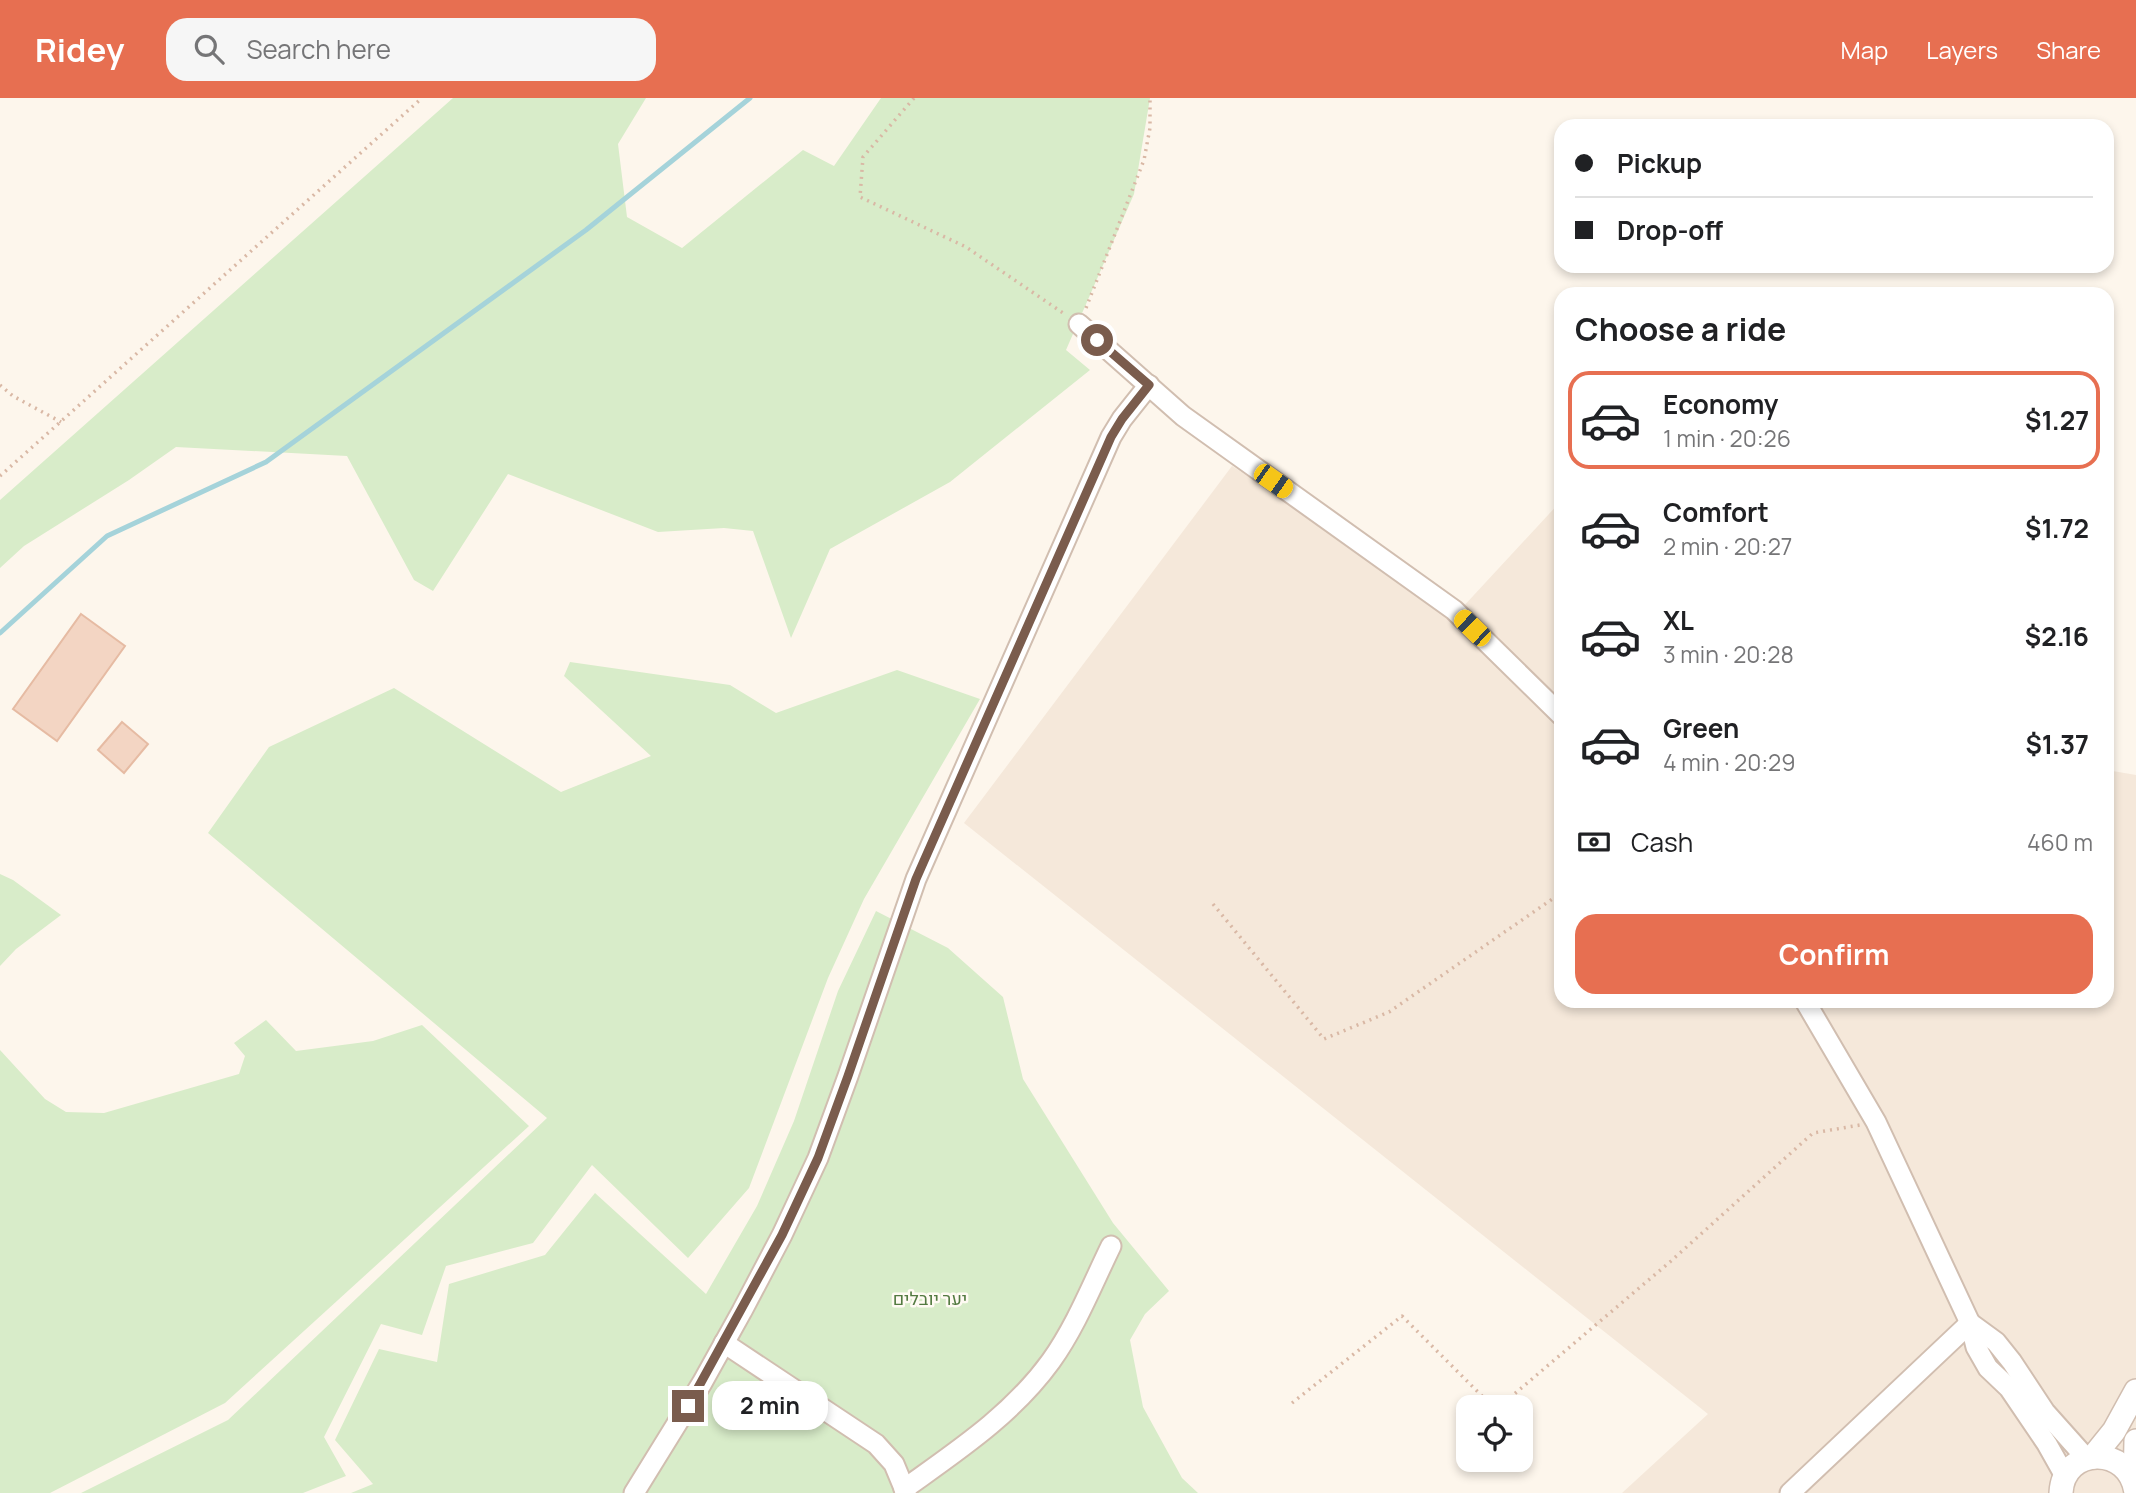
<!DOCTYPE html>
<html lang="en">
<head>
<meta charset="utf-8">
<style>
	:root { --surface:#fff; --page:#f6f6f6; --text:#202124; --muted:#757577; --line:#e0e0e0; --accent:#e76f51 }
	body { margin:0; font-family:Manrope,Heebo,sans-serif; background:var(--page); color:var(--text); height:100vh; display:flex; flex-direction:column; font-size:26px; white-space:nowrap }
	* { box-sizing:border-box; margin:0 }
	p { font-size:23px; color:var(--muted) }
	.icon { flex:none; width:38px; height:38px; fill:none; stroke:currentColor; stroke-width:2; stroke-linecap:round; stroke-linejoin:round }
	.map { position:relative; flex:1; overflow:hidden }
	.panel { position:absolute; left:1554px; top:189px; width:560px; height:721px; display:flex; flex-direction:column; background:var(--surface); border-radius:21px; box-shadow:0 4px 10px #0003 }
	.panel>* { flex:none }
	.top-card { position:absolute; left:1554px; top:21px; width:560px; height:154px; border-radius:21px; box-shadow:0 4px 10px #0003; display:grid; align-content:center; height:154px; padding:0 21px; background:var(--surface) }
	.tools { position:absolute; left:1456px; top:1297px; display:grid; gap:14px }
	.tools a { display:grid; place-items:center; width:77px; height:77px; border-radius:14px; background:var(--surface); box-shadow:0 4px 10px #0003; font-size:35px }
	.end { position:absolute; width:32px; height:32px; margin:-16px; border:9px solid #7a5c4d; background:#fff; box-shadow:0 0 0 4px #fff }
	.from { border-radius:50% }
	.bubble { position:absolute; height:49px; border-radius:21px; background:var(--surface); box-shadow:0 4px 10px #0003; font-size:23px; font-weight:700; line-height:49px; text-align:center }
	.car { position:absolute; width:21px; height:42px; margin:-21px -10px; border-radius:9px; box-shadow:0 0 5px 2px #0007; background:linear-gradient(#f5c518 24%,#345 0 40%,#f5c518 0 76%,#345 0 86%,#f5c518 0) }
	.top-card b { display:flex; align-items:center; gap:24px; height:66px; font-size:26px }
	.top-card b+b { border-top:2px solid var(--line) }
	.top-card i { width:18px; height:18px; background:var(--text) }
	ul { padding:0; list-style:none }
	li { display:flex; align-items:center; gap:21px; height:98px; margin:0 14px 10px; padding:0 7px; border:4px solid transparent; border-radius:21px }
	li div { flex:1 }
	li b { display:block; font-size:26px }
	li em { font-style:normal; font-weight:700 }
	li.selected { border-color:var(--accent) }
	li>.icon { width:63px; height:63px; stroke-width:1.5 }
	h2 { padding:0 21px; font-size:32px; line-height:84px }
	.pay { display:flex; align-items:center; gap:18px; height:77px; padding:0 21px; font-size:26px }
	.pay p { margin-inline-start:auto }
	.primary-button { display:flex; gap:14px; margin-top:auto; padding:14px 21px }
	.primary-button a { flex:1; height:80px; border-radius:21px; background:var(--accent); color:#fff; font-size:28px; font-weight:700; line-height:80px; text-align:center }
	header { display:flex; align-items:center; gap:42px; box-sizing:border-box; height:98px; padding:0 35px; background:var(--accent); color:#fff }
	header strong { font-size:33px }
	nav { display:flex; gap:38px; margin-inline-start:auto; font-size:24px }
	.search { width:490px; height:63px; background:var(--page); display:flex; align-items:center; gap:18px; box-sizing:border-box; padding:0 24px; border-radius:21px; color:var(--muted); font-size:26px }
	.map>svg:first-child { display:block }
	.residential { fill:#f5e8da }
	.green { fill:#d8ecc9 }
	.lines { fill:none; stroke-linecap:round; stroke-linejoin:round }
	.stream { stroke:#a5d3da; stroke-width:5 }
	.building { fill:#f3d5c3; stroke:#e6bba3; stroke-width:2 }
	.minor-casing { stroke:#d1beb0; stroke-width:23 }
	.tertiary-casing { stroke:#d1beb0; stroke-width:26 }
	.path { stroke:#d9b8a5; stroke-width:3.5; stroke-dasharray:2 5; stroke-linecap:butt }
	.minor { stroke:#fff; stroke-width:19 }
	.tertiary { stroke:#fff; stroke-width:23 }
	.route { stroke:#7a5c4d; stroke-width:9 }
	.labels { text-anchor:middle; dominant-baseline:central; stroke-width:5; stroke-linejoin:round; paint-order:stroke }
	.park-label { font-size:18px; fill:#537a41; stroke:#fffaf3 }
</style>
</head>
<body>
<header>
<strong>Ridey</strong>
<div class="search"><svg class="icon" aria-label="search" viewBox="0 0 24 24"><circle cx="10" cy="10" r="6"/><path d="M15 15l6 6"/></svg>Search here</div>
<nav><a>Map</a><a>Layers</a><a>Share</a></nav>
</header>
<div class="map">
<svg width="2136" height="1395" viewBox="0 0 2136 1395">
	<rect width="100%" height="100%" fill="#fdf6ec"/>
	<!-- residential -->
	<path class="residential" d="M1232,368L1461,511L1561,403V903H2107V672L2136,677V1395H1622L1708,1316L964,725Z"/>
	<!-- green -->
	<g class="green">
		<path d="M453,0H646L618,46L627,119L682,150L803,52L834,68L881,0H1150L1134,96L1066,252L1090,272L950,384L830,451L791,540L753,433L724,430L658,434L508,376L433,493L414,482L347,358L176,349L129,382L24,448L0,470V402Z"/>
		<path d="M570,564L730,587L776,615L897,572L980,601L864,801L828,880L749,1090L688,1160L592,1067L533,1145L446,1168L422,1237L381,1226L324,1339L346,1378L303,1395H81L228,1322L547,1020L208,735L269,649L394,590L561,694L651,658L564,578Z"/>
		<path d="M0,776L13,782L61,817L16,851L0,868Z"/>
		<path d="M876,813L948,850L1003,899L1023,981L1113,1125L1169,1193L1145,1216L1130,1242L1143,1309L1182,1380L1198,1395H351L373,1386L335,1342L379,1251L437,1264L449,1186L545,1157L595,1095L706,1196L757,1108L794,1023L838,893Z"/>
		<path d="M266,922L296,953L373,943L422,927L529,1028L225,1305L50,1395H0V952L45,1001L66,1014L104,1015L239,976L245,958L234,945Z"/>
	</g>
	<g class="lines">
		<!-- stream -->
		<path class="stream" d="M0,535L107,438L266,364L586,132L750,0"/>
	</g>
	<!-- building -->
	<g class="building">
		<path d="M81,516L125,548L57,643L13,611Z"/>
		<path d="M122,624L148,646L124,675L98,652Z"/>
	</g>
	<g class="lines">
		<!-- minor casing -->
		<g class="minor-casing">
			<g id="minor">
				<path d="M1079,226L1183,318L1454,512L1561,617"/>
				<path d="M1805,903L1876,1024L1970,1225L1976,1249L1988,1270L2009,1290L2047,1346L2065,1378"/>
				<path d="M1970,1225L1996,1244L2012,1264L2045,1314L2087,1361"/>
				<path d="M724,1245L876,1346L894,1366L906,1395"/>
				<path d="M904,1391C957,1353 1012,1317 1051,1263C1076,1228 1092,1187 1111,1148"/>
				<path d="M634,1395L702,1285L742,1213L782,1137L818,1060L848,978L916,781L1111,339L1122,321L1149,287"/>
				<path d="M1790,1395L1970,1225"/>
			</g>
		</g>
		<!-- tertiary casing -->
		<g class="tertiary-casing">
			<g id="tertiary">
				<path d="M2093,1359L2114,1333L2136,1293"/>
				<path d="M2135,1385L2136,1343"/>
				<path d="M2061,1395C2063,1348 2130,1346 2136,1395"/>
			</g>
		</g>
		<!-- path -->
		<g class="path">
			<path d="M914,0L863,59L860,99L966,149L1066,217"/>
			<path d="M1086,210L1144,62L1150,30V0"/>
			<path d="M0,287L13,298L61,324"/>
			<path d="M0,378L422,0"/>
			<path d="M1213,806L1324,941L1389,914L1561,795"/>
			<path d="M1292,1305L1402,1218L1493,1309"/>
			<path d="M1499,1309L1671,1163L1813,1035L1860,1027"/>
		</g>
		<!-- minor -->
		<use href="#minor" class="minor"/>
		<!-- tertiary -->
		<use href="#tertiary" class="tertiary"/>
	</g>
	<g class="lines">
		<!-- route -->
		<path class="route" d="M688,1308L782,1137L818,1060L848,978L916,781L1111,339L1122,321L1149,287L1097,242"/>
	</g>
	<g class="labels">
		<!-- park labels -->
		<g class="park-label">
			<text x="930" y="1200">יער יובלים</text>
		</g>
	</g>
</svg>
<div class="tools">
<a><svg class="icon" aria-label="locate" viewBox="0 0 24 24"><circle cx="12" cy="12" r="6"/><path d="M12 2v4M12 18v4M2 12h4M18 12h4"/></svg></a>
</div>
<i class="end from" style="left:1097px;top:242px"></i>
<i class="end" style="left:688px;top:1308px"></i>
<div class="bubble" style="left:712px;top:1283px;width:116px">2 min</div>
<i class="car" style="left:1273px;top:383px;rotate:125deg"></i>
<i class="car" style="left:1472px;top:530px;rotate:314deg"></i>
<div class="top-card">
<b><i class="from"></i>Pickup</b>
<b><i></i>Drop-off</b>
</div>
<section class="panel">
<h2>Choose a ride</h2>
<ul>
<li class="selected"><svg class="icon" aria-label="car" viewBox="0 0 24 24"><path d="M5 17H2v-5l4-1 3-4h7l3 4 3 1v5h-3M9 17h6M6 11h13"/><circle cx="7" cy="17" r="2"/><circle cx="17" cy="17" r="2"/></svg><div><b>Economy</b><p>1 min · 20:26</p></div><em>$1.27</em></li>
<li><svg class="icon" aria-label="car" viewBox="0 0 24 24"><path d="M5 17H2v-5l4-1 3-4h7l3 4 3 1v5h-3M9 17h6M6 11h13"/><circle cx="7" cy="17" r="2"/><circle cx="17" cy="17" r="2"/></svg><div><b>Comfort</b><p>2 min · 20:27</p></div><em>$1.72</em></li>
<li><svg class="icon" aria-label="car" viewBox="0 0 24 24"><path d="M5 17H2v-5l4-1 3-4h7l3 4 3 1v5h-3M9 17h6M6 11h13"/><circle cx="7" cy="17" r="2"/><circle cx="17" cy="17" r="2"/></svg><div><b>XL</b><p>3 min · 20:28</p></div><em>$2.16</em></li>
<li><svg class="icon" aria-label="car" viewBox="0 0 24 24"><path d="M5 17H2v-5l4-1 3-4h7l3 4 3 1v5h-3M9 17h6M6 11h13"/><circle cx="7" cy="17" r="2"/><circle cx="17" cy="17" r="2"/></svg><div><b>Green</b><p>4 min · 20:29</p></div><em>$1.37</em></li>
</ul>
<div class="pay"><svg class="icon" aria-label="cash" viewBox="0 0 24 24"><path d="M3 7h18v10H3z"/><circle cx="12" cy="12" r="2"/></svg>Cash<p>460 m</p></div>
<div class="primary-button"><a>Confirm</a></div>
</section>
</div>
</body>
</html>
